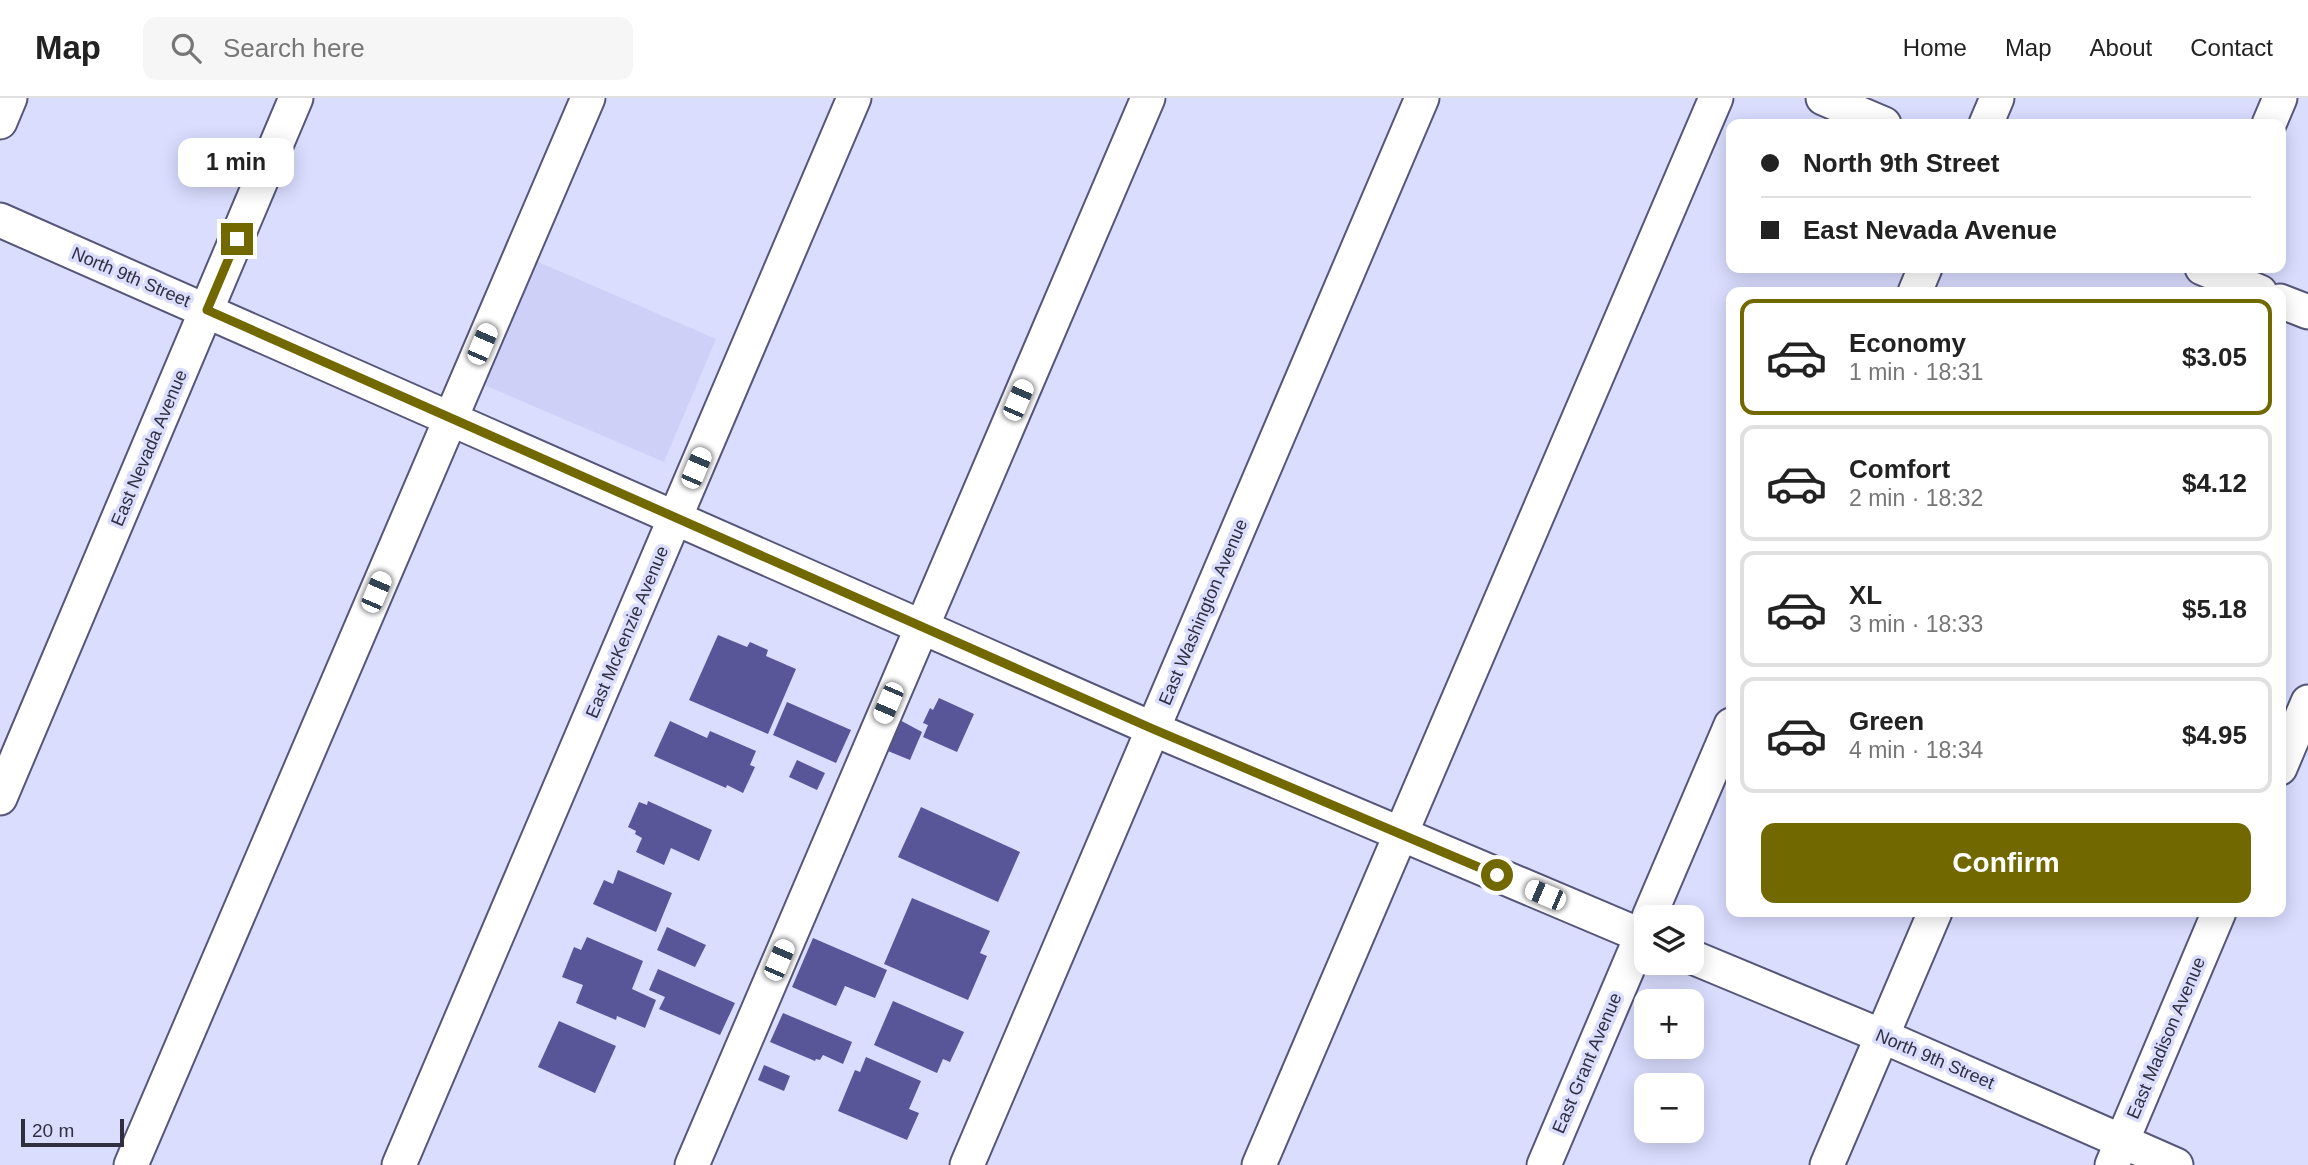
<!DOCTYPE html>
<html lang="en">
<head>
<meta charset="utf-8">
<style>
	:root { --surface:#fff; --page:#f6f6f6; --text:#222; --muted:#767676; --line:#e0e0e0; --accent:#716800 }
	body { margin:0; font-family:Helvetica,sans-serif; background:var(--page); color:var(--text); height:100vh; display:flex; flex-direction:column; font-size:26px; white-space:nowrap }
	* { box-sizing:border-box; margin:0 }
	p { font-size:23px; color:var(--muted) }
	.icon { flex:none; width:38px; height:38px; fill:none; stroke:currentColor; stroke-width:2; stroke-linecap:round; stroke-linejoin:round }
	.map { position:relative; flex:1; overflow:hidden }
	.panel { position:absolute; left:1726px; top:189px; width:560px; height:630px; display:flex; flex-direction:column; background:var(--surface); border-radius:14px; box-shadow:0 4px 18px #0003 }
	.panel>* { flex:none }
	.banner { position:absolute; left:1726px; top:21px; width:560px; height:154px; border-radius:14px; box-shadow:0 4px 18px #0003; display:grid; align-content:center; height:154px; padding:0 35px; background:var(--surface) }
	.controls { position:absolute; left:1634px; top:807px; display:grid; gap:14px }
	.controls a { display:grid; place-items:center; width:70px; height:70px; border-radius:14px; background:var(--surface); box-shadow:0 4px 18px #0003; font-size:35px }
	.scale { position:absolute; left:21px; bottom:18px; width:103px; box-sizing:border-box; padding-left:7px; border:4px solid #2f2f3f; border-top:0; font-size:19px; line-height:24px; white-space:nowrap; color:#2f2f3f; -webkit-text-stroke:5px #dbddff; paint-order:stroke }
	.end { position:absolute; width:32px; height:32px; margin:-16px; border:9px solid #716800; background:#fff; box-shadow:0 0 0 4px #fff }
	.from { border-radius:50% }
	.bubble { position:absolute; height:49px; border-radius:14px; background:var(--surface); box-shadow:0 4px 18px #0003; font-size:23px; font-weight:700; line-height:49px; text-align:center }
	.car { position:absolute; width:21px; height:42px; margin:-21px -10px; border-radius:9px; box-shadow:0 0 5px 2px #0007; background:linear-gradient(#fff 24%,#345 0 40%,#fff 0 76%,#345 0 86%,#fff 0) }
	.banner b { display:flex; align-items:center; gap:24px; height:66px; font-size:26px }
	.banner b+b { border-top:2px solid var(--line) }
	.banner i { width:18px; height:18px; background:var(--text) }
	ul { padding:12px 0 0; list-style:none }
	li { display:flex; align-items:center; gap:21px; height:116px; margin:0 14px 10px; padding:0 21px; border:4px solid var(--line); border-radius:14px }
	li div { flex:1 }
	li b { display:block; font-size:26px }
	li em { font-style:normal; font-weight:700 }
	li.current { border-color:var(--accent) }
	li>.icon { width:63px; height:63px; stroke-width:1.5 }
	.primary-button { display:flex; gap:14px; margin-top:auto; padding:14px 35px }
	.primary-button a { flex:1; height:80px; border-radius:14px; background:var(--accent); color:#fff; font-size:28px; font-weight:700; line-height:80px; text-align:center }
	header { display:flex; align-items:center; gap:42px; box-sizing:border-box; height:98px; padding:0 35px; background:var(--surface); border-bottom:2px solid var(--line) }
	header strong { font-size:33px }
	nav { display:flex; gap:38px; margin-inline-start:auto; font-size:24px }
	.search { width:490px; height:63px; background:var(--page); display:flex; align-items:center; gap:18px; box-sizing:border-box; padding:0 24px; border-radius:14px; color:var(--muted); font-size:26px }
	.map>svg:first-child { display:block }
	.built { fill:#cfd0f7 }
	.building { fill:#585698 }
	.lines { fill:none; stroke-linecap:round; stroke-linejoin:round }
	.minor-casing { stroke:#55567a; stroke-width:37 }
	.minor { stroke:#fff; stroke-width:33 }
	.route { stroke:#716800; stroke-width:9 }
	.labels { text-anchor:middle; dominant-baseline:central; stroke-width:7; stroke-linejoin:round; paint-order:stroke }
	.street-label { font-size:18px; fill:#2f2f3f; stroke:#dbddff }
</style>
</head>
<body>
<header>
<strong>Map</strong>
<div class="search"><svg class="icon" aria-label="search" viewBox="0 0 24 24"><circle cx="10" cy="10" r="6"/><path d="M15 15l6 6"/></svg>Search here</div>
<nav><a>Home</a><a>Map</a><a>About</a><a>Contact</a></nav>
</header>
<div class="map">
<svg width="2308" height="1067" viewBox="0 0 2308 1067">
	<rect width="100%" height="100%" fill="#dbddff"/>
	<!-- built -->
	<path class="built" d="M520,156L716,241L664,364L468,280Z"/>
	<!-- building -->
	<g class="building">
		<path d="M718,537L747,549L750,544L768,552L766,558L796,571L768,636L689,602Z"/>
		<path d="M939,600L974,616L957,654L923,639L928,627L923,625L930,610L933,612Z"/>
		<path d="M787,604L851,632L836,665L773,637Z"/>
		<path d="M896,620L922,634L910,662L883,651Z"/>
		<path d="M670,623L707,640L710,633L756,653L750,667L755,669L743,695L727,687L726,690L654,658Z"/>
		<path d="M797,662L825,675L817,692L789,679Z"/>
		<path d="M648,703L712,732L699,763L671,750L664,767L636,754L642,740L635,736L636,733L628,729L639,704L647,707Z"/>
		<path d="M921,709L1020,754L998,804L898,759Z"/>
		<path d="M618,772L672,795L656,834L593,806L604,782L613,786Z"/>
		<path d="M912,800L990,833L980,855L987,858L968,902L884,866Z"/>
		<path d="M667,829L706,847L695,869L657,852Z"/>
		<path d="M587,839L643,863L632,891L656,902L645,930L617,918L616,922L576,905L583,887L562,879L574,849L581,852Z"/>
		<path d="M813,840L887,872L875,900L845,888L836,908L792,889Z"/>
		<path d="M658,871L735,905L720,937L659,911L665,899L649,892Z"/>
		<path d="M893,903L964,934L950,964L943,961L937,975L874,947Z"/>
		<path d="M783,915L852,944L843,966L823,957L820,962L816,961L815,963L770,944Z"/>
		<path d="M559,923L616,948L595,995L538,969Z"/>
		<path d="M866,959L921,983L909,1011L919,1015L907,1042L838,1013L855,972L860,974Z"/>
		<path d="M764,967L790,978L784,993L758,982Z"/>
	</g>
	<g class="lines">
		<!-- minor casing -->
		<g class="minor-casing">
			<g id="minor">
				<path d="M1823,0L1884,26"/>
				<path d="M0,24L10,0"/>
				<path d="M1986,26L1997,0"/>
				<path d="M2269,26L2280,0"/>
				<path d="M0,122L1153,631L1647,840"/>
				<path d="M2202,170L2260,194"/>
				<path d="M1915,194L1925,170"/>
				<path d="M2280,203L2308,214"/>
				<path d="M2280,670L2308,604"/>
				<path d="M0,700L296,0"/>
				<path d="M1649,819L1731,627"/>
				<path d="M1692,859L1882,938L2176,1067"/>
				<path d="M131,1067L588,0"/>
				<path d="M399,1067L854,0"/>
				<path d="M692,1067L1148,0"/>
				<path d="M967,1067L1422,0"/>
				<path d="M1259,1067L1716,0"/>
				<path d="M1544,1067L1647,825"/>
				<path d="M1827,1067L1935,814"/>
				<path d="M2112,1067L2219,814"/>
			</g>
		</g>
		<!-- minor -->
		<use href="#minor" class="minor"/>
	</g>
	<g class="lines">
		<!-- route -->
		<path class="route" d="M237,141L207,212L1153,631L1497,777"/>
	</g>
	<g class="labels">
		<!-- street labels -->
		<g class="street-label">
			<text transform="translate(131 179) rotate(23)">North 9th Street</text>
			<text transform="translate(149 350) rotate(-67)">East Nevada Avenue</text>
			<text transform="translate(1203 514) rotate(-67)">East Washington Avenue</text>
			<text transform="translate(627 534) rotate(-67)">East McKenzie Avenue</text>
			<text transform="translate(2166 940) rotate(-67)">East Madison Avenue</text>
			<text transform="translate(1935 961) rotate(23)">North 9th Street</text>
			<text transform="translate(1587 965) rotate(-67)">East Grant Avenue</text>
		</g>
	</g>
</svg>
<div class="controls">
<a><svg class="icon" aria-label="layers" viewBox="0 0 24 24"><path d="M12 4l9 5-9 5-9-5zM3 14l9 5 9-5"/></svg></a>
<a>+</a>
<a>−</a>
</div>
<div class="scale">20 m</div>
<i class="end from" style="left:1497px;top:777px"></i>
<i class="end" style="left:237px;top:141px"></i>
<div class="bubble" style="left:178px;top:40px;width:116px">1 min</div>
<i class="car" style="left:482px;top:246px;rotate:23deg"></i>
<i class="car" style="left:1018px;top:302px;rotate:23deg"></i>
<i class="car" style="left:696px;top:370px;rotate:23deg"></i>
<i class="car" style="left:376px;top:494px;rotate:23deg"></i>
<i class="car" style="left:888px;top:605px;rotate:203deg"></i>
<i class="car" style="left:1545px;top:797px;rotate:293deg"></i>
<i class="car" style="left:779px;top:862px;rotate:23deg"></i>
<div class="banner">
<b><i class="from"></i>North 9th Street</b>
<b><i></i>East Nevada Avenue</b>
</div>
<section class="panel">
<ul>
<li class="current"><svg class="icon" aria-label="car" viewBox="0 0 24 24"><path d="M5 17H2v-5l4-1 3-4h7l3 4 3 1v5h-3M9 17h6M6 11h13"/><circle cx="7" cy="17" r="2"/><circle cx="17" cy="17" r="2"/></svg><div><b>Economy</b><p>1 min · 18:31</p></div><em>$3.05</em></li>
<li><svg class="icon" aria-label="car" viewBox="0 0 24 24"><path d="M5 17H2v-5l4-1 3-4h7l3 4 3 1v5h-3M9 17h6M6 11h13"/><circle cx="7" cy="17" r="2"/><circle cx="17" cy="17" r="2"/></svg><div><b>Comfort</b><p>2 min · 18:32</p></div><em>$4.12</em></li>
<li><svg class="icon" aria-label="car" viewBox="0 0 24 24"><path d="M5 17H2v-5l4-1 3-4h7l3 4 3 1v5h-3M9 17h6M6 11h13"/><circle cx="7" cy="17" r="2"/><circle cx="17" cy="17" r="2"/></svg><div><b>XL</b><p>3 min · 18:33</p></div><em>$5.18</em></li>
<li><svg class="icon" aria-label="car" viewBox="0 0 24 24"><path d="M5 17H2v-5l4-1 3-4h7l3 4 3 1v5h-3M9 17h6M6 11h13"/><circle cx="7" cy="17" r="2"/><circle cx="17" cy="17" r="2"/></svg><div><b>Green</b><p>4 min · 18:34</p></div><em>$4.95</em></li>
</ul>
<div class="primary-button"><a>Confirm</a></div>
</section>
</div>
</body>
</html>
